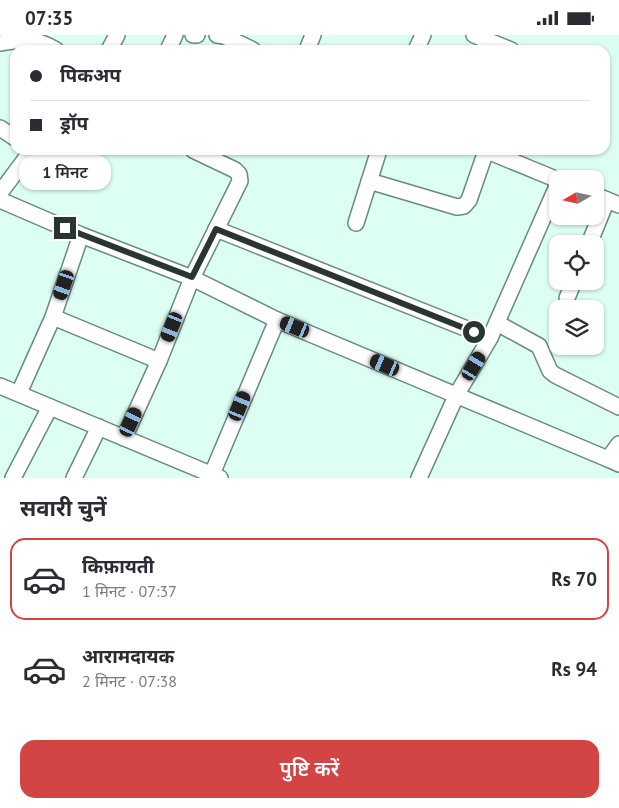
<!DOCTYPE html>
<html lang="hi">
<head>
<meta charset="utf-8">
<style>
	:root { --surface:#fff; --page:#f2f2f3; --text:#2b2b33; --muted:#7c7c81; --line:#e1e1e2; --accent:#d34444 }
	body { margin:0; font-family:"PT Sans","Noto Sans Devanagari",sans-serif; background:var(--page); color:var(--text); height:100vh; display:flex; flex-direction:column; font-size:19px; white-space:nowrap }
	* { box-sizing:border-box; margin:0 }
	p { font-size:16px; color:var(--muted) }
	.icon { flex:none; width:28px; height:28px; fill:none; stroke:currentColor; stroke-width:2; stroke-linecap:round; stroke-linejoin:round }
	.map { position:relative; height:443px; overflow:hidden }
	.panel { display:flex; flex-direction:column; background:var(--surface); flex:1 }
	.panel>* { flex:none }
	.guide { position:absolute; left:10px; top:10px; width:600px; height:110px; border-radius:15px; box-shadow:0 1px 4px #0004; display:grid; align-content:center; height:110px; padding:0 20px; background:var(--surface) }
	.needle { width:32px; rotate:261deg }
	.buttons { position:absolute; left:549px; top:135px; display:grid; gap:10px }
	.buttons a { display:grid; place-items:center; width:55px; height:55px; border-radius:10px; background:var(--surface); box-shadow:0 1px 4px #0004; font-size:25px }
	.end { position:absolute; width:22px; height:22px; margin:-11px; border:6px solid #283531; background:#fff; box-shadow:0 0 0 2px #fff }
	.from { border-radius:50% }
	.bubble { position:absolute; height:35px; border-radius:15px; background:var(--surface); box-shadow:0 1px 4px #0004; font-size:16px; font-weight:600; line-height:35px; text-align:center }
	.car { position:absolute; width:15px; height:30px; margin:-15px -8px; border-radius:6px; box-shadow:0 0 4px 1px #0007; background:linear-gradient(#222 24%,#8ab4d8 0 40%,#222 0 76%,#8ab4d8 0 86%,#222 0) }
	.guide b { display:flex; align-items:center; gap:18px; height:48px; font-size:19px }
	.guide b+b { border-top:1px solid var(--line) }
	.guide i { width:12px; height:12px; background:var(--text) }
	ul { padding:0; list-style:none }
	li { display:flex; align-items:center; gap:15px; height:82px; margin:0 10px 8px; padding:0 10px; border:2px solid transparent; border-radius:15px }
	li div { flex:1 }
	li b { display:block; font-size:19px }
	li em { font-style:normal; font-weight:600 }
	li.active { border-color:var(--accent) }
	li>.icon { width:45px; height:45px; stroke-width:1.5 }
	h2 { padding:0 20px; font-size:22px; line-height:60px }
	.primary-button { display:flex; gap:10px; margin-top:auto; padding:10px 20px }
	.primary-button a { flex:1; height:58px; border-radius:15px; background:var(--accent); color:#fff; font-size:20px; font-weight:600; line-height:58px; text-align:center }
	.status { display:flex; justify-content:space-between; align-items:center; height:35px; padding:0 25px; background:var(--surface); direction:ltr }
	.status svg { height:14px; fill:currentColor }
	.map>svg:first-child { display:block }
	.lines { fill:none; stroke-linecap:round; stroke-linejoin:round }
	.minor-casing { stroke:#6a8a80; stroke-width:18 }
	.minor { stroke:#fff; stroke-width:15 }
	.route { stroke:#283531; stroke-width:6 }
</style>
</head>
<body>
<div class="status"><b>07:35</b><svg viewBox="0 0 49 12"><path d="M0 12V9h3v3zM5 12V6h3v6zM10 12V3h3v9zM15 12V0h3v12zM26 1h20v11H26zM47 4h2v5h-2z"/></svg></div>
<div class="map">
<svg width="619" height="443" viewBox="0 0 619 443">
	<rect width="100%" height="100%" fill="#dcfef3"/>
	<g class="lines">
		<!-- minor casing -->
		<g class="minor-casing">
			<g id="minor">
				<path d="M193,0H197"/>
				<path d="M217,0L224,1L253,15"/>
				<path d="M474,0L511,15"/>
				<path d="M0,8C24,4 34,2 56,15"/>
				<path d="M109,15L117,0"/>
				<path d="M168,15L175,0"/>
				<path d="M307,15L313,0"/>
				<path d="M416,15L423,0"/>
				<path d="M0,93L15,103"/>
				<path d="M485,115L558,145"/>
				<path d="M369,146L457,172L464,171L469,165L486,116"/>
				<path d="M0,158L32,115"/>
				<path d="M595,160L619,170"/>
				<path d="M0,165L81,200L192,243L277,285L608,424"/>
				<path d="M356,188L379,115"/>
				<path d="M216,194L490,303"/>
				<path d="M589,209L607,165"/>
				<path d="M567,263L574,246"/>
				<path d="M53,282L159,326"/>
				<path d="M497,288L539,311L550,336L555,340L619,372"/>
				<path d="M0,351L220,443"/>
				<path d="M19,358L53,282L81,200"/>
				<path d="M124,403L159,326L192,243L240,146L239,139L235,135L193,115"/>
				<path d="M619,409L608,424L619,429"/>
				<path d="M212,439L277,285"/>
				<path d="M13,443L50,372"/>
				<path d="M74,443L99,392"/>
				<path d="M419,443L457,359L490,303L558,149"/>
			</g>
		</g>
		<!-- minor -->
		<use href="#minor" class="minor"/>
	</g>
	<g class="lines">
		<!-- route -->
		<path class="route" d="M65,193L192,242L216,194L474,297"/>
	</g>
</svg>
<div class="buttons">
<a><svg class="needle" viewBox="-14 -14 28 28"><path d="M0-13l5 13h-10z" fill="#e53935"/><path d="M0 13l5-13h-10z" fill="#7c7c81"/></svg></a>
<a><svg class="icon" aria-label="locate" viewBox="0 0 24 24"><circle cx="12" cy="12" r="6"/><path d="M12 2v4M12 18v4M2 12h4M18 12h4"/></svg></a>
<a><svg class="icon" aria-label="layers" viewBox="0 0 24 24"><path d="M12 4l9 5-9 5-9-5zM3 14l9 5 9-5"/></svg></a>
</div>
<i class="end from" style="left:474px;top:297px"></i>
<i class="end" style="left:65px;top:193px"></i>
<div class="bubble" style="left:19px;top:120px;width:92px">1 मिनट</div>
<i class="car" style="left:64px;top:250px;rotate:199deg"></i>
<i class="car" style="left:172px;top:292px;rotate:202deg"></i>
<i class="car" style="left:295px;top:292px;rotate:292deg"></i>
<i class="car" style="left:385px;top:330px;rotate:293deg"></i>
<i class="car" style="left:474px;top:331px;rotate:31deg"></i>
<i class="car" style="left:240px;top:371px;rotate:23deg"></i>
<i class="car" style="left:131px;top:387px;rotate:25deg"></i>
<div class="guide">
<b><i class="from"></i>पिकअप</b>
<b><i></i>ड्रॉप</b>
</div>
</div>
<section class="panel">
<h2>सवारी चुनें</h2>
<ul>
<li class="active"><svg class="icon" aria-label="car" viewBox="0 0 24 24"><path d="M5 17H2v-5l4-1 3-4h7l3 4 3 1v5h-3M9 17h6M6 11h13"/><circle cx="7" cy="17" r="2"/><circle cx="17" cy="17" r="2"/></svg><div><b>किफ़ायती</b><p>1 मिनट · 07:37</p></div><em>Rs 70</em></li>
<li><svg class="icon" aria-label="car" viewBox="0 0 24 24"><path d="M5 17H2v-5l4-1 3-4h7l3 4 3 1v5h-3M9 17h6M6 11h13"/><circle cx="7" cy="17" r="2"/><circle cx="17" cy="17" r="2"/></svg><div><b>आरामदायक</b><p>2 मिनट · 07:38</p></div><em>Rs 94</em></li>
</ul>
<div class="primary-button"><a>पुष्टि करें</a></div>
</section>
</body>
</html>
